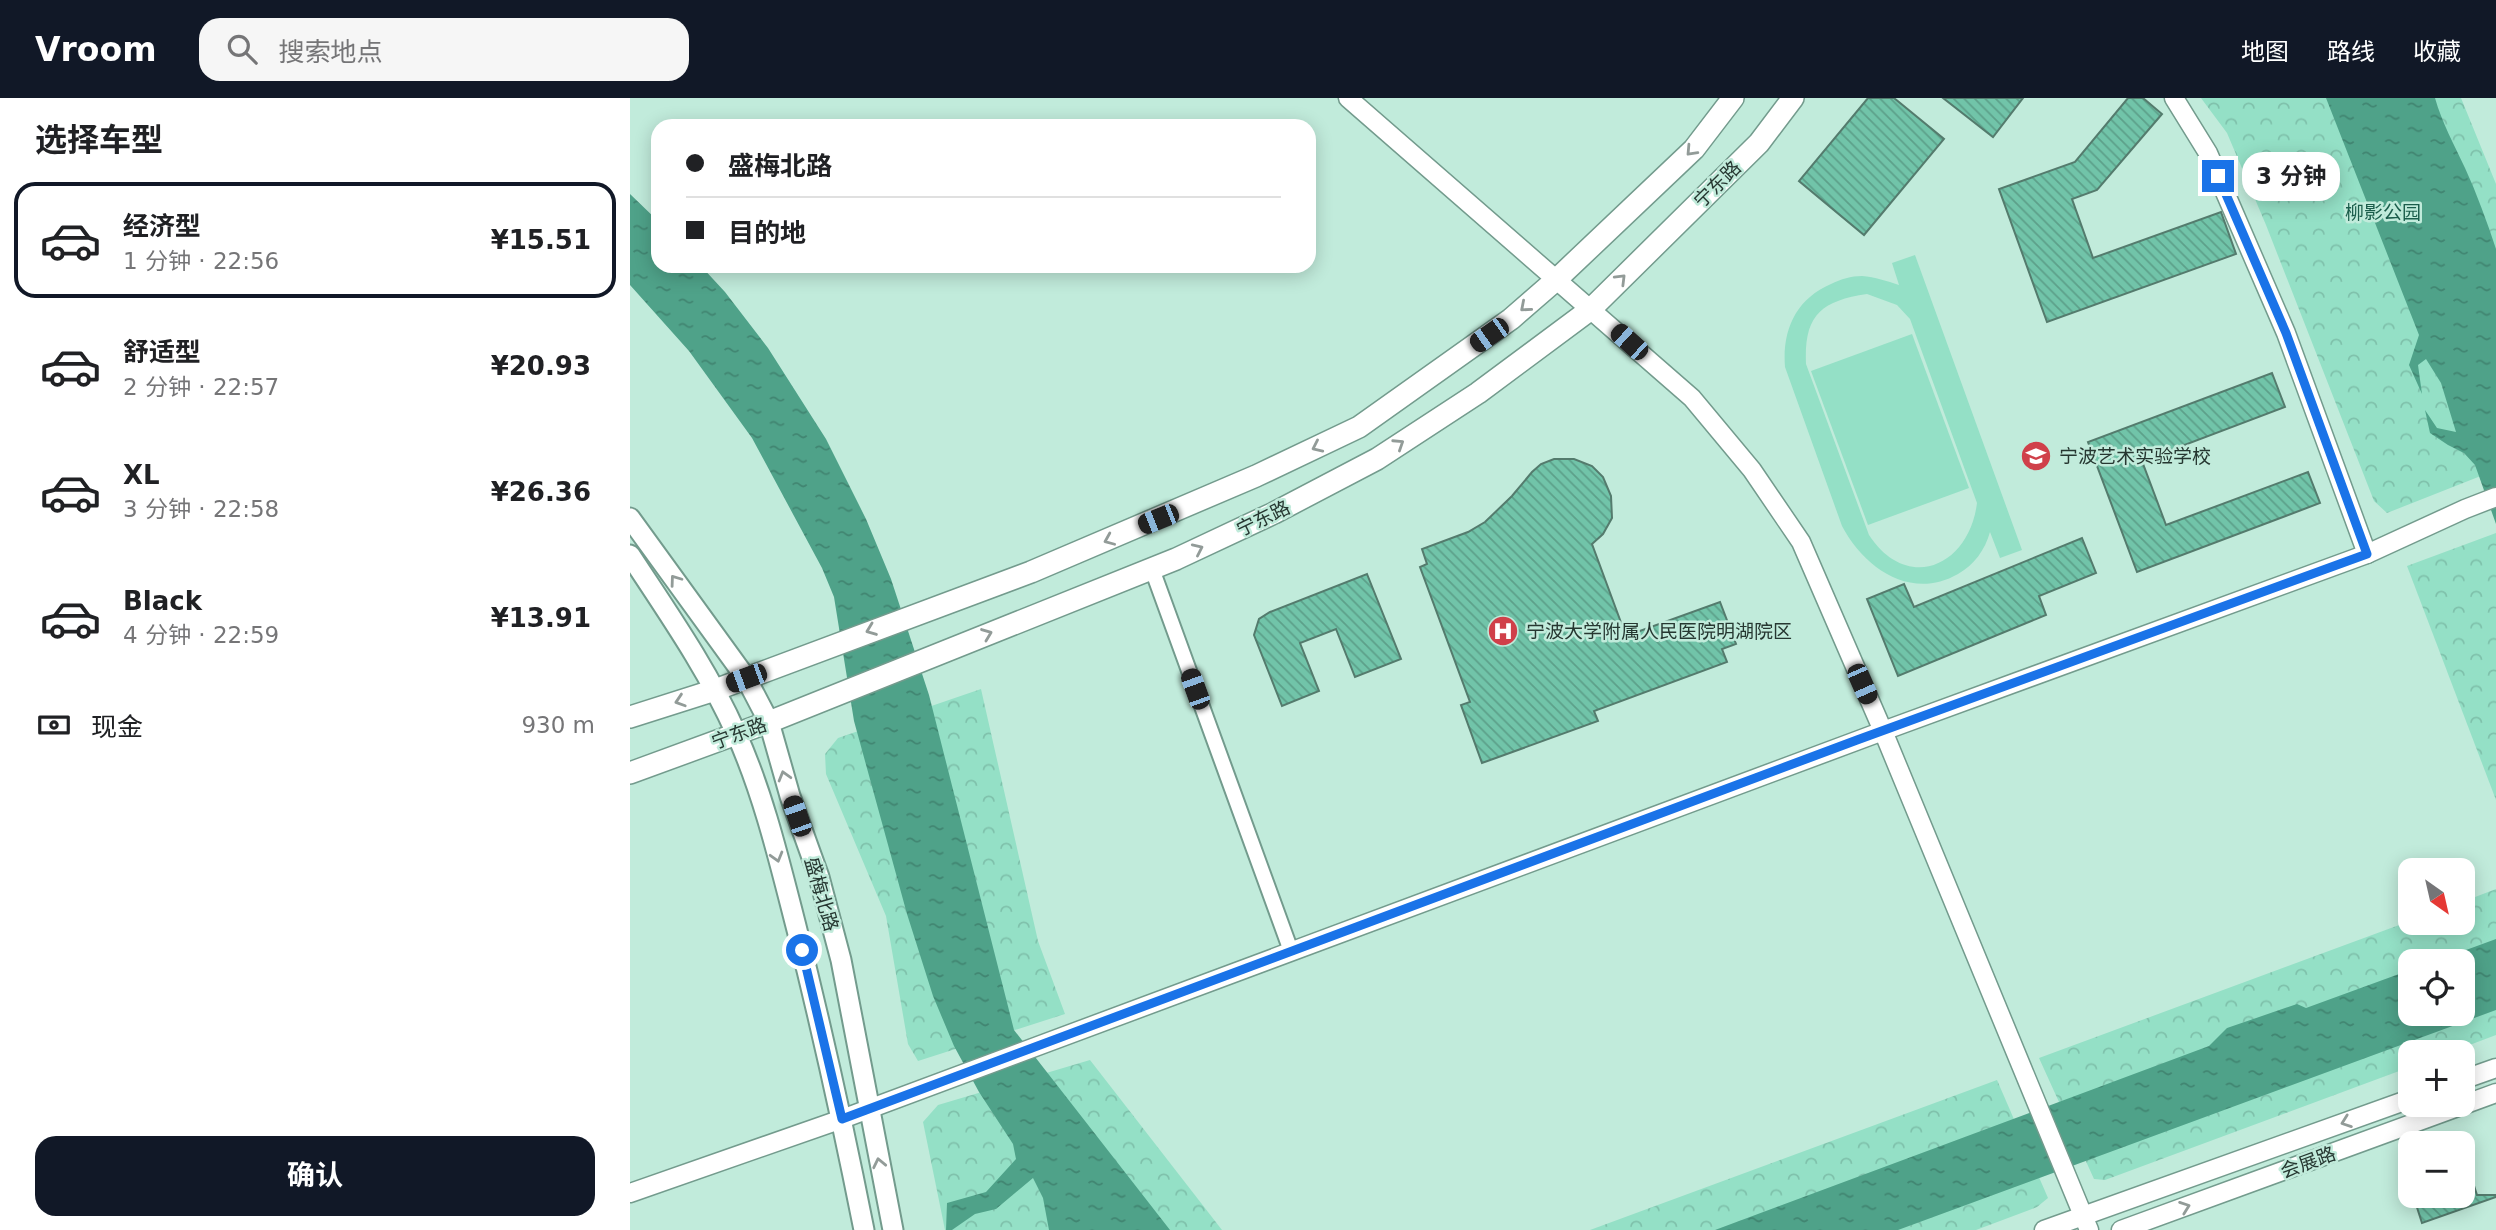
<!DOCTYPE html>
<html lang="zh">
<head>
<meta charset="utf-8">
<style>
	:root { --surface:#fff; --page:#f6f6f6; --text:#202124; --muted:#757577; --line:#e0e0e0; --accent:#111827 }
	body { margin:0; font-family:"DejaVu Sans","Noto Sans SC",sans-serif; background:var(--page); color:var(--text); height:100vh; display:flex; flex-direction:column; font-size:26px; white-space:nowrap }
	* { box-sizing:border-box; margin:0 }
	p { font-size:23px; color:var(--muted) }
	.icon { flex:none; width:38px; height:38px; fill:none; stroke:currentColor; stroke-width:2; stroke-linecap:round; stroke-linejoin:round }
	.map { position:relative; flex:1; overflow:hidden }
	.panel { display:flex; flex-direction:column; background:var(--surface); width:630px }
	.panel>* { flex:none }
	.guide { position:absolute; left:21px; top:21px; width:665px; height:154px; border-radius:21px; box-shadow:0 4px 18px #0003; display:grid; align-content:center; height:154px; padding:0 35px; background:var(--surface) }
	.needle { width:46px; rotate:146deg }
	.tools { position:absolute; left:1768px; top:760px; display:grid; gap:14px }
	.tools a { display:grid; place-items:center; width:77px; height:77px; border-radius:14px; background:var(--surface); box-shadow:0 4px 18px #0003; font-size:35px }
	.end { position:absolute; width:32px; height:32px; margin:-16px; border:9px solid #1a73e8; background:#fff; box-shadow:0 0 0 4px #fff }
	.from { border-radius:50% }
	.bubble { position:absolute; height:49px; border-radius:21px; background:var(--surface); box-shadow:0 4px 18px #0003; font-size:23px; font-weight:700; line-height:49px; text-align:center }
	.car { position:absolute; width:21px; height:42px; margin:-21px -10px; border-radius:9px; box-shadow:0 0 5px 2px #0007; background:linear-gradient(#222 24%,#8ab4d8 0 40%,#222 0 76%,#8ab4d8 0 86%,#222 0) }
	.guide b { display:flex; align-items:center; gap:24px; height:66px; font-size:26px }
	.guide b+b { border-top:2px solid var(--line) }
	.guide i { width:18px; height:18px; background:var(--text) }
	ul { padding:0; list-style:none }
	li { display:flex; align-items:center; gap:21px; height:116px; margin:0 14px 10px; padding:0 21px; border:4px solid transparent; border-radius:21px }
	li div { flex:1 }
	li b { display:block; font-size:26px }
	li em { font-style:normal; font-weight:700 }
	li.selected { border-color:var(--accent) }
	li>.icon { width:63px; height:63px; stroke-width:1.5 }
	h2 { padding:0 35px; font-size:32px; line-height:84px }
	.pay { display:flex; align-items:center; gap:18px; height:77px; padding:0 35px; font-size:26px }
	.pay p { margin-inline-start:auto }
	.cta { display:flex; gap:14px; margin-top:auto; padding:14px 35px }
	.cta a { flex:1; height:80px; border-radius:21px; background:var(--accent); color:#fff; font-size:28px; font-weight:700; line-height:80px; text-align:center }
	header { display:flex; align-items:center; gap:42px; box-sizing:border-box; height:98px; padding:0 35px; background:var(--accent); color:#fff }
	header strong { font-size:33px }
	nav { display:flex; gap:38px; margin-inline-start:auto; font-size:24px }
	.search { width:490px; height:63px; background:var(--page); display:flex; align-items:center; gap:18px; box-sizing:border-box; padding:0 24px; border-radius:21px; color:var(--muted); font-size:26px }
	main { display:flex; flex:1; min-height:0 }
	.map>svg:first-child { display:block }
	.park { fill:url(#park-crowns); fill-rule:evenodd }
	.pitch { fill:#94e0c6; fill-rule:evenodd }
	.water { fill:url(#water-ripples) }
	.building { fill:url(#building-back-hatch); stroke:#547b6d; stroke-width:2 }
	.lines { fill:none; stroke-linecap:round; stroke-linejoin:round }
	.minor-casing { stroke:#739b8d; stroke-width:18 }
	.tertiary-casing { stroke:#739b8d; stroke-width:21 }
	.secondary-casing { stroke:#739b8d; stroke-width:23 }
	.primary-casing { stroke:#739b8d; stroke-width:24 }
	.minor { stroke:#fff; stroke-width:14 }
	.tertiary { stroke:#fff; stroke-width:18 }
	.secondary { stroke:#fff; stroke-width:19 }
	.primary { stroke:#fff; stroke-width:21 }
	.oneway { stroke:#929b98 }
	.route { stroke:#1a73e8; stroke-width:9 }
	.labels { text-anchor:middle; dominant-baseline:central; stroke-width:5; stroke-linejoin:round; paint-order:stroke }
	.street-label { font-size:19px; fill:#263731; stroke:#c1ebdb }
	.park-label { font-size:19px; fill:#1b5d4b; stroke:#c1ebdb }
	.poi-label { font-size:19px; fill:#263731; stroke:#c1ebdb; text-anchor:start }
</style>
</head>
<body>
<header>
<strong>Vroom</strong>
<div class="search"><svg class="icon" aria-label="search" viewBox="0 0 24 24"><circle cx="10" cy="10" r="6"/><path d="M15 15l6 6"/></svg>搜索地点</div>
<nav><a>地图</a><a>路线</a><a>收藏</a></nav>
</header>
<main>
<section class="panel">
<h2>选择车型</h2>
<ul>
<li class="selected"><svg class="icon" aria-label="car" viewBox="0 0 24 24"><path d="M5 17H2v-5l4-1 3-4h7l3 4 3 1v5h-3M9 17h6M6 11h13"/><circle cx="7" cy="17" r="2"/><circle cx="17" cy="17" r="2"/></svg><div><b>经济型</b><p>1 分钟 · 22:56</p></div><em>¥15.51</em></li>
<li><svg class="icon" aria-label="car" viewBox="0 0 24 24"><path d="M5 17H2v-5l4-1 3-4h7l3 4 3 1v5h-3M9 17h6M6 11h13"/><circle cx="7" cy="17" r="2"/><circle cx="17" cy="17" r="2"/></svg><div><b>舒适型</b><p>2 分钟 · 22:57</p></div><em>¥20.93</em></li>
<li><svg class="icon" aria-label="car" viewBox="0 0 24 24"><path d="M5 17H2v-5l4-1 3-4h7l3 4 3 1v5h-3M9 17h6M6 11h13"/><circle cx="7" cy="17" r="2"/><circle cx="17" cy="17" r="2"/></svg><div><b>XL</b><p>3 分钟 · 22:58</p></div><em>¥26.36</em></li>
<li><svg class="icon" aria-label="car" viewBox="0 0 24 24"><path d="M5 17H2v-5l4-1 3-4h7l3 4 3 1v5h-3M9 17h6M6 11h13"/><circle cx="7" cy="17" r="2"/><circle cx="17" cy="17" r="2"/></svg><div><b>Black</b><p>4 分钟 · 22:59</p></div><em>¥13.91</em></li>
</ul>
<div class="pay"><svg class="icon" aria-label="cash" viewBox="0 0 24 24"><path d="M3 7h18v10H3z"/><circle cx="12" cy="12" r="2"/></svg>现金<p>930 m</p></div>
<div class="cta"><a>确认</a></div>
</section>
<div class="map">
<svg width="1866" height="1132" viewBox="0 0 1866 1132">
	<defs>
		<pattern id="park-crowns" width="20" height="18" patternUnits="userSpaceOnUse" patternTransform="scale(1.75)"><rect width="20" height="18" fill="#94e0c6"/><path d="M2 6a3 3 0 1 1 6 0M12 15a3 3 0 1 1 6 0" fill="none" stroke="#7fc1ab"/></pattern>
		<pattern id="water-ripples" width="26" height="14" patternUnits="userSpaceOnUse" patternTransform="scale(1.75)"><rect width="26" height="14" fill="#4fa289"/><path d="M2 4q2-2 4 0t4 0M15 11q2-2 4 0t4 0" fill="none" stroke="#418571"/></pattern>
		<pattern id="building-back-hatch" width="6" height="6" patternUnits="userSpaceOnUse" patternTransform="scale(1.75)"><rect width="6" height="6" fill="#71c4a9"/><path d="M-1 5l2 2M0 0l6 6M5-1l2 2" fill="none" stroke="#5da08a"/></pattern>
	</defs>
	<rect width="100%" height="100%" fill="#c1ebdb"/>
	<!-- park -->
	<g class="park">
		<path d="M1571,0H1831L1866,86V372L1757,415L1744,403L1636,127L1597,35Z"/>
		<path d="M1866,435V702L1777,468Z"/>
		<path d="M351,591L408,843L435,916L288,963L278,946L256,818L196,676L195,656L208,640Z"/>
		<path d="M1866,791V937L1821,954H1780V969L1475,1082L1464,1081L1409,960L1780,823L1832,824V804ZM1780,863H1832V915H1780Z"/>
		<path d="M460,962L592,1132H315L293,1024L308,1007Z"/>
		<path d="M1367,982L1418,1100L1407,1109L1346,1132H960Z"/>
	</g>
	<!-- pitch -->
	<g class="pitch">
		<path d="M1285,157L1392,452L1370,460L1360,434C1355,452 1344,467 1328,476C1281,503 1234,470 1212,428L1155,269C1152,232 1166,201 1201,186C1211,181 1221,178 1232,178C1245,179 1257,183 1269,187L1262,165ZM1237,196L1267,207L1280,221L1347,405C1339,469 1277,495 1239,437L1176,266C1174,218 1190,203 1237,196Z"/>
		<path d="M1282,236L1339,390L1238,427L1181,273Z"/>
	</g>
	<!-- water -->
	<g class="water">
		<path d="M1696,0H1805C1812,25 1824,46 1835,70C1847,96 1857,124 1866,151V426L1845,367L1834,355L1818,347L1800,335L1795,312L1807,330L1826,334L1811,285L1796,261L1788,267L1792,296L1779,267L1789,237Z"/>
		<path d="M0,96L28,123V168H71L95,194L138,250L196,341L236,421L261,481L299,597L384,932L540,1132H419L413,1100L403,1080L366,1111L345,1116L322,1132H316L317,1105L356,1094L386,1061L383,1046L349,994L324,948L303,898L277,816L224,623L204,499L192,470L122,340L59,253L0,187Z"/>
		<path d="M1866,841V912L1268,1132H1085L1579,948L1597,930L1667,906L1676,910L1780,872V915H1832V863H1806Z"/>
	</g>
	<!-- building -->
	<g class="building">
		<path d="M1238,0H1264L1314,41L1234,137L1169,83Z"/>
		<path d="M1313,0H1393L1363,39Z"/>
		<path d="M1498,0H1513L1532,16L1467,92L1442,101L1463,160L1591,114L1606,156L1417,224L1369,91L1445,64Z"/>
		<path d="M1642,275L1655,309L1512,363L1536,427L1678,374L1690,405L1507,474L1458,344Z"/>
		<path d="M924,361H944L962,368L973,379L981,398L982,420L973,436L962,446L996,538L1090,504L1106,546L1092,551L1097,564L964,613L968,623L852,665L831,607L840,604L790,469L797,466L792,451L838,434L855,424L882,398L902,374L911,366Z"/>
		<path d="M1452,440L1466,475L1409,498L1416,517L1268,578L1237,501L1274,486L1284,509Z"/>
		<path d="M737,476L771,561L725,579L706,531L670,545L689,593L652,608L624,537L629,521L640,514Z"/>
		<path d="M1835,1060L1847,1097H1866V1099L1792,1125L1783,1097H1832V1061Z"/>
	</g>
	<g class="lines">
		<!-- minor casing -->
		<g class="minor-casing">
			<path id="minor" d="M522,471L661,853"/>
		</g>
		<!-- tertiary casing -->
		<g class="tertiary-casing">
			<g id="tertiary">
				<path d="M718,0L1062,300L1122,372L1171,444L1253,633L1459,1132"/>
				<path d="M1544,0L1578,55L1656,235L1737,456"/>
				<path d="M1832,982L1866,970"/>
				<path d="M0,1095L212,1021L1253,633L1737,456L1835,411L1866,399"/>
				<path d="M1414,1132L1780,1001"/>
				<path d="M1491,1132L1866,995"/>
			</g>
		</g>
		<!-- secondary casing -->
		<g class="secondary-casing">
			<g id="secondary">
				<path d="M0,420L116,580L139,624L160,698L189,779L211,862L263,1132"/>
				<path d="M0,457C38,515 78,572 106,635C134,697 150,766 167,832C192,932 214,1031 234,1132"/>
			</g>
		</g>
		<!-- primary casing -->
		<g class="primary-casing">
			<g id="primary">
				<path d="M0,619L85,592L401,474L626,378L729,329L881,221L927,181L1064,51L1103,0"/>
				<path d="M0,675L139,624L546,461L644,415L747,361L848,295L961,211L1129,45L1163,0"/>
			</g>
		</g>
		<!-- minor -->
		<use href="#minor" class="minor"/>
		<!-- tertiary -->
		<use href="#tertiary" class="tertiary"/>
		<!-- secondary -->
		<use href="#secondary" class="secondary"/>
		<!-- primary -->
		<use href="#primary" class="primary"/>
	</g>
	<!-- one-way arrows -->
	<defs><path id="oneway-chevron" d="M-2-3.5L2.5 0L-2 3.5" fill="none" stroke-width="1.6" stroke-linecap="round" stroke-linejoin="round" transform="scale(1.75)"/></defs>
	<g class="oneway">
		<use href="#oneway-chevron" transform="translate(1061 53) rotate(133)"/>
		<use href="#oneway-chevron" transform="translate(991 181) rotate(-45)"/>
		<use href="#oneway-chevron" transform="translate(895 209) rotate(139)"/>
		<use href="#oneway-chevron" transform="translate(769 346) rotate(-33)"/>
		<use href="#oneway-chevron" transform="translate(687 349) rotate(155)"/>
		<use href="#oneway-chevron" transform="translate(479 442) rotate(157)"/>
		<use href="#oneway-chevron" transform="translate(568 451) rotate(-25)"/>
		<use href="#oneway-chevron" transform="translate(45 482) rotate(-126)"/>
		<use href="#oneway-chevron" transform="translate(241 532) rotate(159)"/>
		<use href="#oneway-chevron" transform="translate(357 536) rotate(-21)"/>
		<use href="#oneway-chevron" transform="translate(50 603) rotate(162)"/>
		<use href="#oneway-chevron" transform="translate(154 678) rotate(-106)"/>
		<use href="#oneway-chevron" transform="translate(147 759) rotate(74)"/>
		<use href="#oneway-chevron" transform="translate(1716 1024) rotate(160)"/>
		<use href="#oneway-chevron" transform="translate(249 1065) rotate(-102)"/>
		<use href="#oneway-chevron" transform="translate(1555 1109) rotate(-20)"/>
	</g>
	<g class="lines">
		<!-- route -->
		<path class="route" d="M172,852L212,1021L1227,642L1737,456L1656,235L1588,78"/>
	</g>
	<!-- icons -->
	<defs>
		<g id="school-disc" transform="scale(1.575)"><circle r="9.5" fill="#d0404a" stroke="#c1ebdb"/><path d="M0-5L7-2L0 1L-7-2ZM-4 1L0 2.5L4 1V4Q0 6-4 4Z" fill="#fff"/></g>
		<g id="hospital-disc" transform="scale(1.575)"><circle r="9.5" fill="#d0404a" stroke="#c1ebdb"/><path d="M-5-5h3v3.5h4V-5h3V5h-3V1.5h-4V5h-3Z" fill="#fff"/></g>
	</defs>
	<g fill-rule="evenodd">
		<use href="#school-disc" x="1406" y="358"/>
		<use href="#hospital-disc" x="873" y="533"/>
	</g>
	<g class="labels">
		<!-- street labels -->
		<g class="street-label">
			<text transform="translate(1087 86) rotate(-45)">宁东路</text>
			<text transform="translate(633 420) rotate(-26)">宁东路</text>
			<text transform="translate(109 635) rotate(-20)">宁东路</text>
			<text transform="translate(192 796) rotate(74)">盛梅北路</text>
			<text transform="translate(1678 1064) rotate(-20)">会展路</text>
		</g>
		<!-- park labels -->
		<g class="park-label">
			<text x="1753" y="114">柳影公园</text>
		</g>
		<!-- poi labels -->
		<g class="poi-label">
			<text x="1429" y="358">宁波艺术实验学校</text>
			<text x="896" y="533">宁波大学附属人民医院明湖院区</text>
		</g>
	</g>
</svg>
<div class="tools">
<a><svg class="needle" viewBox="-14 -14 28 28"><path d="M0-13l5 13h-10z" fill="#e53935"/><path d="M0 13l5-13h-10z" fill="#757577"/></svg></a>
<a><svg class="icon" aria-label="locate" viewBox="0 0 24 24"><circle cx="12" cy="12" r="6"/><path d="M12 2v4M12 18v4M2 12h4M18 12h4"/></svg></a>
<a>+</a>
<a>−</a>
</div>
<i class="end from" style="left:172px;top:852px"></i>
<i class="end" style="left:1588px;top:78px"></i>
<div class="bubble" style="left:1612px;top:54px;width:98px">3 分钟</div>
<i class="car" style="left:859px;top:237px;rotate:235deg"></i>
<i class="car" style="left:999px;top:244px;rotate:312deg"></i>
<i class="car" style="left:528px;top:421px;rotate:248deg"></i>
<i class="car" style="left:116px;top:580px;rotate:250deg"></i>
<i class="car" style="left:1232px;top:586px;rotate:156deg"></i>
<i class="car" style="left:565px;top:591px;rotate:340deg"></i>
<i class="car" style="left:167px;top:718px;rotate:341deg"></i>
<div class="guide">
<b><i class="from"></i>盛梅北路</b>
<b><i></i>目的地</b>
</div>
</div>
</main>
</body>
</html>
